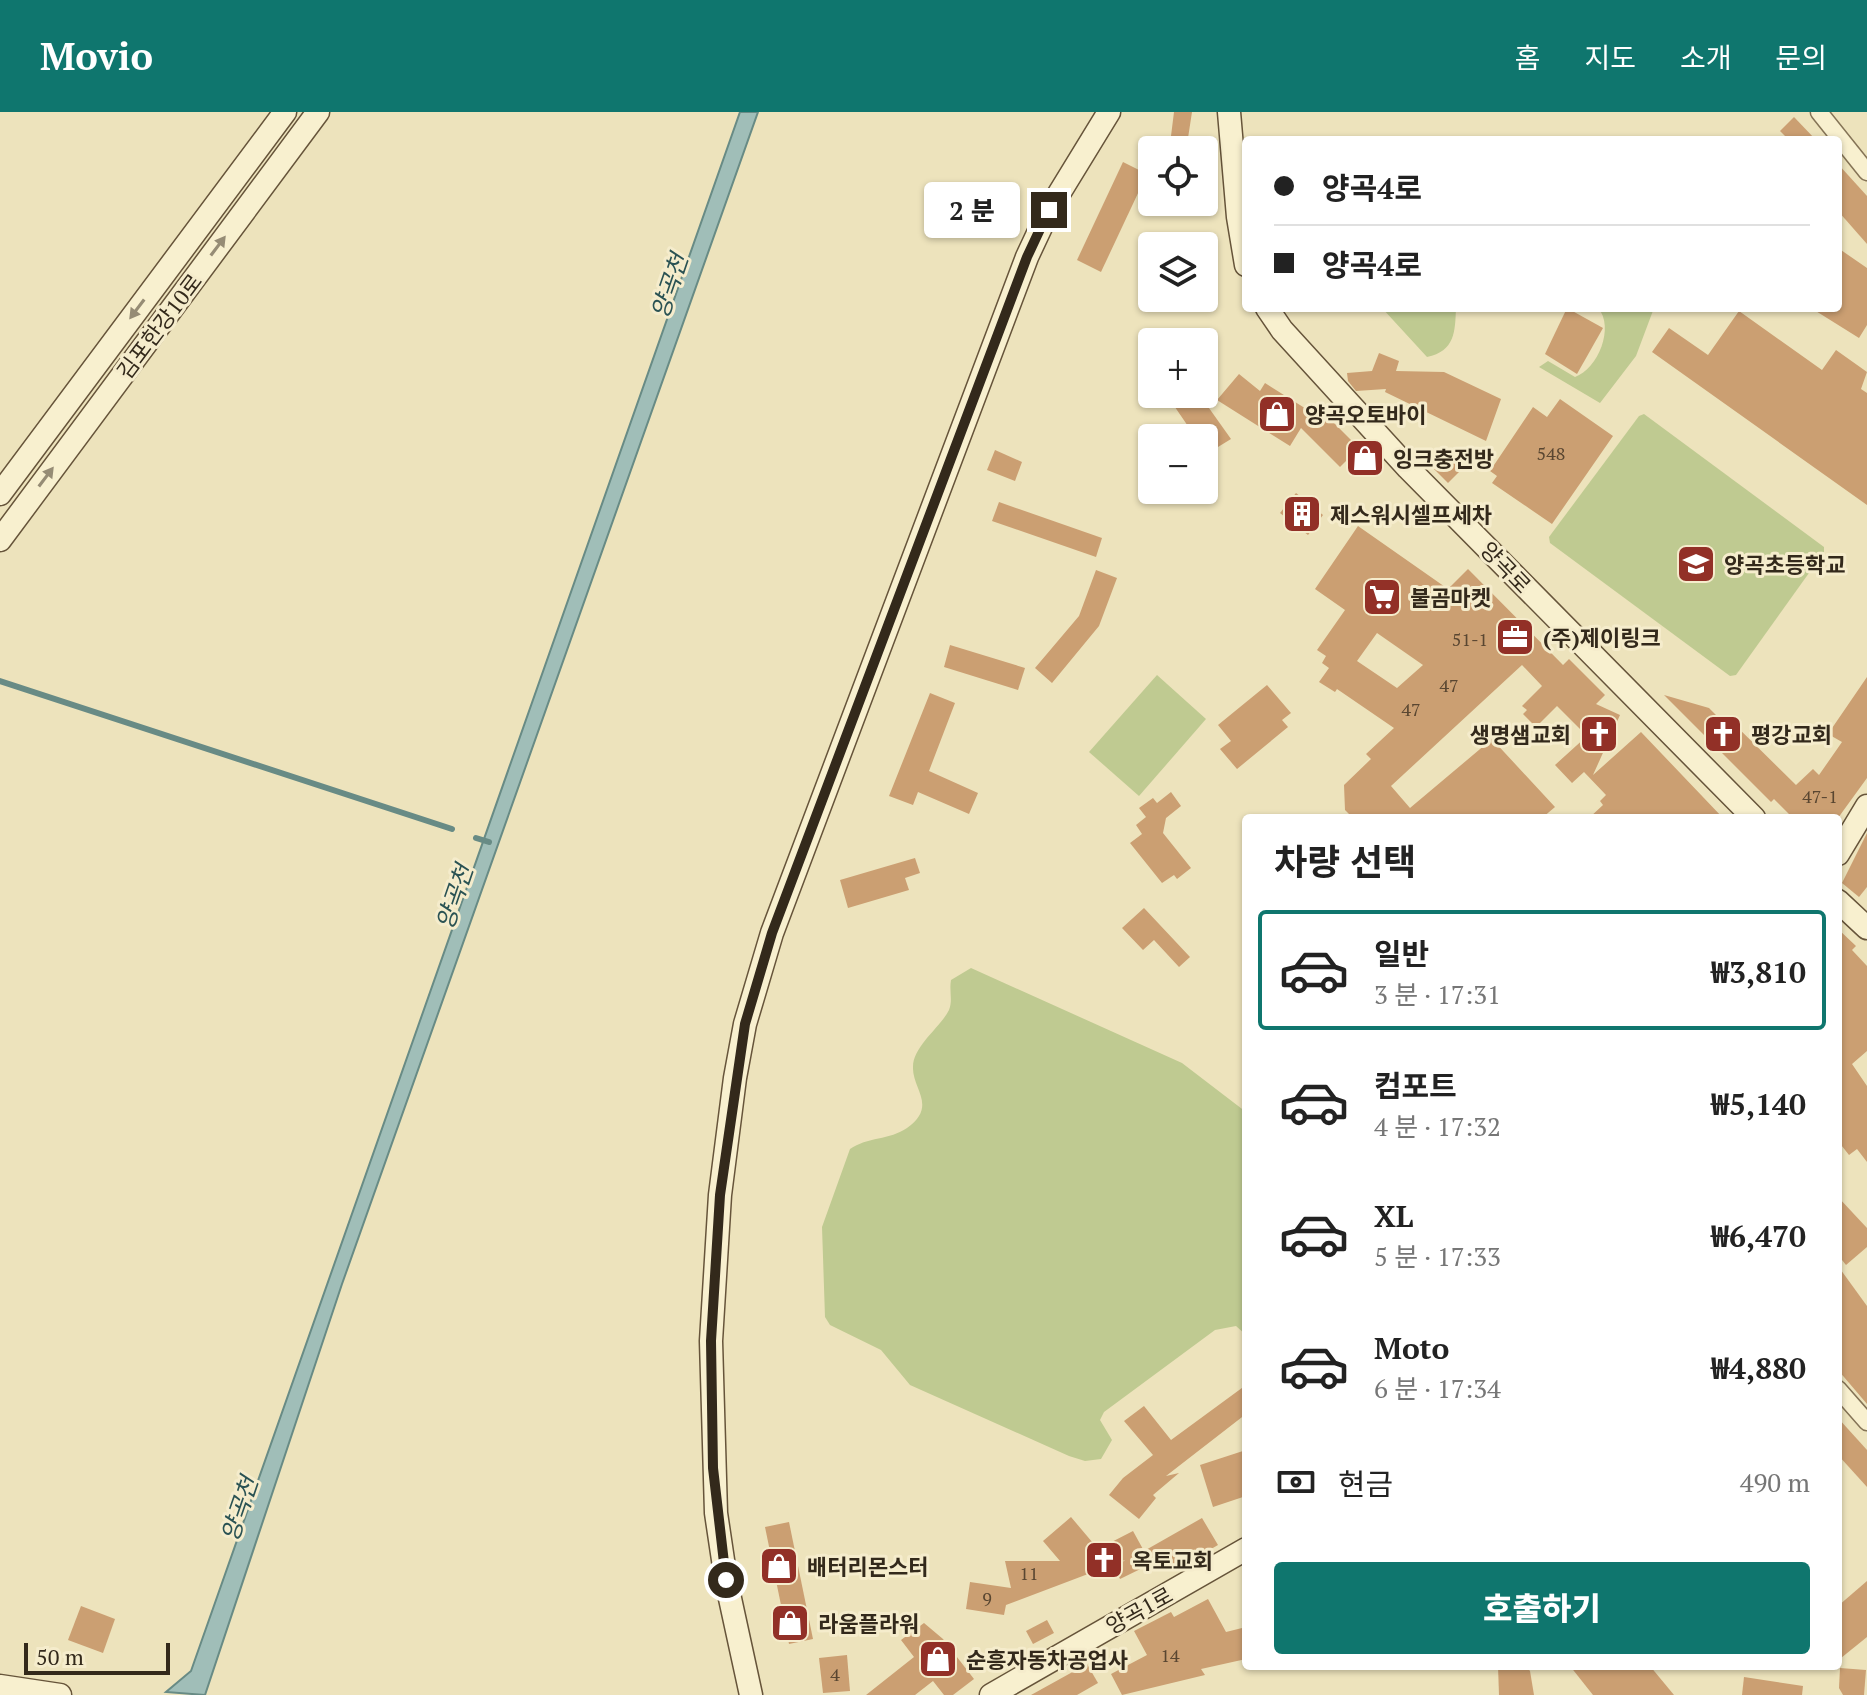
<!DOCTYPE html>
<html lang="ko">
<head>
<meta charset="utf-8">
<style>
	:root { --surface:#fff; --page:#f2f2f2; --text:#222; --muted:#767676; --line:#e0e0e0; --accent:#0f766e }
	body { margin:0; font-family:"PT Serif","Noto Sans KR",serif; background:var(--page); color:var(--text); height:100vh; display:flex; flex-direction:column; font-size:30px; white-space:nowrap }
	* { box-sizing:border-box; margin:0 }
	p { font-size:26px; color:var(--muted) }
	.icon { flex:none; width:44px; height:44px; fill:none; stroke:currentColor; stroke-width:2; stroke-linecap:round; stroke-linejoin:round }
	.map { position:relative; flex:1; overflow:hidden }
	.details { position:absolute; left:1242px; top:702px; width:600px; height:856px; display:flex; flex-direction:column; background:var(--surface); border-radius:8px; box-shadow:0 2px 6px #0004 }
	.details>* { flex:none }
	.guide { position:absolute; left:1242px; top:24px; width:600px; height:176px; border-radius:8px; box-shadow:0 2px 6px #0004; display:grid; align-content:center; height:176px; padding:0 32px; background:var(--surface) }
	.tools { position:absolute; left:1138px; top:24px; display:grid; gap:16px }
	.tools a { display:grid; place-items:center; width:80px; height:80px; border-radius:8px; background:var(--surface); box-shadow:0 2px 6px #0004; font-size:40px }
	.scale { position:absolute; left:24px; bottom:20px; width:146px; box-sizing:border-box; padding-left:8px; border:4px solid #33291b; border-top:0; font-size:22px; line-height:28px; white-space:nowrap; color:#33291b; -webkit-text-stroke:6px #f5eccc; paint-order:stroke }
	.end { position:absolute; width:36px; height:36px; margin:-18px; border:10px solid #33291b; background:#fff; box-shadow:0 0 0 4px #fff }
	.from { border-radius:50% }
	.bubble { position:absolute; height:56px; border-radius:8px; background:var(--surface); box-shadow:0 2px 6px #0004; font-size:26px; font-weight:800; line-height:56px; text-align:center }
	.guide b { display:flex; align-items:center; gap:28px; height:76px; font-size:30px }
	.guide b+b { border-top:2px solid var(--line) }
	.guide i { width:20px; height:20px; background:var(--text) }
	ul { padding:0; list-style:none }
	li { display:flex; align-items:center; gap:24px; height:120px; margin:0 16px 12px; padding:0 16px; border:4px solid transparent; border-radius:8px }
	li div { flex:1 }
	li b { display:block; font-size:30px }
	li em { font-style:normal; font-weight:800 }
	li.on { border-color:var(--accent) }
	li>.icon { width:72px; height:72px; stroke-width:1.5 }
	h2 { padding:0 32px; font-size:36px; line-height:96px }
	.pay { display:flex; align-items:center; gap:20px; height:88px; padding:0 32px; font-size:30px }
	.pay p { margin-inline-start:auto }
	.cta { display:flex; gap:16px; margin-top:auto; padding:16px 32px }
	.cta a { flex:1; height:92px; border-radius:8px; background:var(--accent); color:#fff; font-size:32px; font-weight:800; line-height:92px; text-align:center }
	header { display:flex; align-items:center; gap:48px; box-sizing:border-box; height:112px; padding:0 40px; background:var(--accent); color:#fff }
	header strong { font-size:38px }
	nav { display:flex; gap:44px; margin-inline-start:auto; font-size:28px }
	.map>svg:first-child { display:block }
	.green { fill:#bfca91 }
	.water { fill:#a0beb8; stroke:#688b85; stroke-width:2 }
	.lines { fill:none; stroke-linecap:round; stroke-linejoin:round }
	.stream { stroke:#688b85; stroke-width:6 }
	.building { fill:#cb9f72; fill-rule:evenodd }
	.street-casing { stroke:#847356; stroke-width:19 }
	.secondary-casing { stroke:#66543a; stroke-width:25 }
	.street { stroke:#f8f0cf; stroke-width:16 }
	.secondary { stroke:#f8f0cf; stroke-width:22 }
	.oneway { fill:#968c75 }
	.route { stroke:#33291b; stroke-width:10 }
	.labels { text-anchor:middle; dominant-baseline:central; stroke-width:6; stroke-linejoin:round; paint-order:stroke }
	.number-label { font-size:18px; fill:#594631 }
	.street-label { font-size:22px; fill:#33291b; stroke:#f5eccc }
	.poi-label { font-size:22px; font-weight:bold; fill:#33291b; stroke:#f5eccc; text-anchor:start }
	.water-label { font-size:24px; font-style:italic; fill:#2a5253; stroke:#f5eccc }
</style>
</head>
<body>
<header>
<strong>Movio</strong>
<nav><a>홈</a><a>지도</a><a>소개</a><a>문의</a></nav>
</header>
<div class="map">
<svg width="1867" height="1583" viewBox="0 0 1867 1583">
	<rect width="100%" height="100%" fill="#ede3bc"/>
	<!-- green -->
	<g class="green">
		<path d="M1382,196H1456C1455,220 1455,239 1427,245Z"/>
		<path d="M1598,196H1654L1636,244L1600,291L1539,255L1548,249L1575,265C1598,257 1615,215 1598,196Z"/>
		<path d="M1644,302L1824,435V440L1736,563L1730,564L1550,431L1549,425L1639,304Z"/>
		<path d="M1157,563L1206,607L1139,684L1089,640Z"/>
		<path d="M971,856L1182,951L1246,1000V1223L1236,1214L1215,1218L1104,1300L1100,1308L1112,1328L1101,1347L1085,1349L1069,1344L910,1273L881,1238L830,1213L825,1205L822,1115L850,1037C867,1025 890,1028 907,1016C938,994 912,977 913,955C913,934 940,916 949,898C953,888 949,879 951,868Z"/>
	</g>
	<!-- water -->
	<path class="water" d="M740,0H758L342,1172L205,1583L166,1580L191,1559Z"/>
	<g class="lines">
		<!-- stream -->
		<g class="stream">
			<path d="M0,569L452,717"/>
			<path d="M476,726L489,730"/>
		</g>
	</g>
	<!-- building -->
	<g class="building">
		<path d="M1174,0H1192L1188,26L1198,38H1140L1171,24Z"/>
		<path d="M1794,5L1816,28H1789L1780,19Z"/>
		<path d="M1123,50L1147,62L1101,160L1077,148Z"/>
		<path d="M1838,52L1867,84V132L1838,99Z"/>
		<path d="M1838,136L1867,156V213L1859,226L1811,196H1838Z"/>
		<path d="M1567,196L1603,216L1577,262L1545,242Z"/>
		<path d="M1739,199L1822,258L1836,238L1867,260L1861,277L1867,281V393L1652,240L1669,216L1708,243Z"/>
		<path d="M1379,241L1399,249L1396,259L1444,260L1501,287L1486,329L1385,280L1386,277L1356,279L1348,269L1347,261L1372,259Z"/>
		<path d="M1239,262L1260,279L1265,271L1327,310L1330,307L1359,336L1340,355L1301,316L1290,334L1217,288Z"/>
		<path d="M1166,282H1199L1231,327L1218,335L1212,327L1192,320Z"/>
		<path d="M1560,287L1613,324L1552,412L1492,371L1497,364L1490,359L1533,295L1547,305Z"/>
		<path d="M995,338L1022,350L1015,369L987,358Z"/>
		<path d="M1445,341L1462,357L1448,371L1432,355Z"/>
		<path d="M1296,381L1323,403L1308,423L1280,401Z"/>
		<path d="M999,390L1102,426L1096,445L992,409Z"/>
		<path d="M1358,414L1448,477L1468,457L1563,553L1569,547L1605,583L1596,592L1620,603L1593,663L1641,620L1723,706H1589L1603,693L1600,689L1606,683L1584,660L1572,671L1555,653L1587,624L1557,594L1536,615L1523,602L1527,598L1522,594L1542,574L1522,553L1391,674L1410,696L1492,627L1555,695L1542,706H1353L1345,698L1344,673L1371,647L1366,642L1394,616L1337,577L1335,580L1319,570L1329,556L1322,551L1326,544L1317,538L1345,498L1315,477ZM1377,521L1423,553L1397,576L1357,549Z"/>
		<path d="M1096,458L1117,466L1099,514L1052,571L1035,556L1079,504Z"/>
		<path d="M950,533L1025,556L1018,578L944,555Z"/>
		<path d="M1867,565V666L1838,706H1793L1774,687L1771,690L1664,583L1709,596L1720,607L1725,603L1796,673L1813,657L1819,663L1842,630L1828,622Z"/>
		<path d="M1267,573L1291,601L1282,608L1288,615L1237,657L1220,637L1231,629L1218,613Z"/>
		<path d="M930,581L955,591L929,659L978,681L969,702L918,680L913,693L889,684Z"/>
		<path d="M1171,680L1181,694L1166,706L1163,721L1191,756L1177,767L1174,763L1162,771L1130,731L1142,722L1136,713L1146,705L1139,696L1153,686L1157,691Z"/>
		<path d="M1867,721V775L1859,785L1842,771Z"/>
		<path d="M915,746L920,761L905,766L909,778L848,796L840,768Z"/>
		<path d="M1144,796L1190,845L1179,855L1154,828L1143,838L1122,816Z"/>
		<path d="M1838,817L1856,834L1852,838L1867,854V939L1852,952L1867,974V1050L1857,1037L1849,1043L1838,1029Z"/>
		<path d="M1838,1085L1867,1116V1135L1846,1153L1838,1143Z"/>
		<path d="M1838,1154L1867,1194V1292L1838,1258Z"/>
		<path d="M1246,1273V1302L1166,1364L1179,1361L1153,1383L1156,1386L1139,1407L1109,1383L1123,1366L1153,1343L1124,1309L1144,1294L1171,1328Z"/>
		<path d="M1838,1306L1867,1338V1375L1838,1343Z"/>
		<path d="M1246,1338V1384L1213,1395L1200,1353Z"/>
		<path d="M1071,1405L1098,1437L1133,1419L1144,1439L1202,1406L1218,1433L1175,1458L1167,1444L1120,1467L1115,1456L1125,1448L1006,1493L1004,1503L966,1497L970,1470L1011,1476L1005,1449H1060L1043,1429Z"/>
		<path d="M789,1410L813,1527L789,1532L765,1415Z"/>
		<path d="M1867,1469V1525L1841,1546L1838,1494Z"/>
		<path d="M1208,1487L1226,1520L1246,1515V1547L1201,1557L1205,1563L1122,1583L1111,1562L1147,1543L1134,1519L1171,1500L1174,1505Z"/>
		<path d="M81,1494L115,1507L103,1541L68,1528Z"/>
		<path d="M1047,1508L1054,1521L1033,1532L1026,1519Z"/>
		<path d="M924,1511L943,1527L974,1567L953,1583H944L933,1569L915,1583H866L914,1545L901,1528Z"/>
		<path d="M847,1543L850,1579L823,1581L819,1546Z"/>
		<path d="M1087,1552L1098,1571L1077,1583H1031Z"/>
		<path d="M1498,1554H1526L1530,1559L1534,1583H1499Z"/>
		<path d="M1570,1554H1650L1674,1583H1593Z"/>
		<path d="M1840,1556L1866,1558L1864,1583H1843L1839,1576Z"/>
		<path d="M1744,1565L1803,1574L1802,1583H1742Z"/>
	</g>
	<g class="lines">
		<!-- street casing -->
		<g class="street-casing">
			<g id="street">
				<path d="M1819,0L1867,60"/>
				<path d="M1838,1277L1867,1310"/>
			</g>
		</g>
		<!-- secondary casing -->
		<g class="secondary-casing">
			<g id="secondary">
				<path d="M1229,0L1238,105L1246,153"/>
				<path d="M1267,196L1282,218L1408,356L1754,706"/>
				<path d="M0,382L285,0"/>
				<path d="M0,428L318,0"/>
				<path d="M1838,742L1867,694"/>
				<path d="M1838,789L1867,816"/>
				<path d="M0,1574L60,1583"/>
				<path d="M751,1583L726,1468L716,1401L711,1229L720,1083L735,966L745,912L772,821L1027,145L1049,98L1109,0"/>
				<path d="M991,1583L1246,1437"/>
			</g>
		</g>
		<!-- street -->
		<use href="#street" class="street"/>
		<!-- secondary -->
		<use href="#secondary" class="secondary"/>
	</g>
	<!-- one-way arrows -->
	<defs><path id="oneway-solid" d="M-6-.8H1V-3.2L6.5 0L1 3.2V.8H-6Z" transform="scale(2)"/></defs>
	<g class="oneway">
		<use href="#oneway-solid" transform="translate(218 134) rotate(-53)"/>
		<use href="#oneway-solid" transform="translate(137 197) rotate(127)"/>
		<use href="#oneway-solid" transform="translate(46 365) rotate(-53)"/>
	</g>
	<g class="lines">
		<!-- route -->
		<path class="route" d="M726,1468L713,1356L711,1229L720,1083L745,912L772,821L1027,145L1049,98"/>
	</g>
	<!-- icons -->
	<defs>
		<g id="shop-square" transform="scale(2)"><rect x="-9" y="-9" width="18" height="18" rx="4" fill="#923027" stroke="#f5eccc"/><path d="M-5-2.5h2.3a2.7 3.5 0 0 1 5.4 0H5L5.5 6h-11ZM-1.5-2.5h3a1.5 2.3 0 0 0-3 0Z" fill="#fff"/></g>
		<g id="building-square" transform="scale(2)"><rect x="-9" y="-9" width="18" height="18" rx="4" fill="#923027" stroke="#f5eccc"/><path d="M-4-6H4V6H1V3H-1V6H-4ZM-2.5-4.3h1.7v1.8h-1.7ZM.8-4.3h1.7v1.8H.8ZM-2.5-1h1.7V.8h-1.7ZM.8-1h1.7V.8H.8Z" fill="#fff"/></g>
		<g id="school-square" transform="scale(2)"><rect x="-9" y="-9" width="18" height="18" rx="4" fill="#923027" stroke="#f5eccc"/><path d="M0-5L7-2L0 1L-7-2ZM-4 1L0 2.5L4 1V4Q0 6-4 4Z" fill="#fff"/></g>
		<g id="supermarket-square" transform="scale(2)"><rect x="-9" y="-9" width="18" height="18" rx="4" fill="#923027" stroke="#f5eccc"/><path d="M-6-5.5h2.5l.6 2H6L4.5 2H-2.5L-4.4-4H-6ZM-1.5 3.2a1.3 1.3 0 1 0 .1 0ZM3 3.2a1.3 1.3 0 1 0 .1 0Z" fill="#fff"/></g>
		<g id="office-square" transform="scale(2)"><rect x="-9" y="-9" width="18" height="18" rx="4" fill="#923027" stroke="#f5eccc"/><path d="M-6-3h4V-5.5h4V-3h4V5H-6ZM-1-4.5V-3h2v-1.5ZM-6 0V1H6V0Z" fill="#fff"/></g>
		<g id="church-square" transform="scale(2)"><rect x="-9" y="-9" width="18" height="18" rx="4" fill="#923027" stroke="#f5eccc"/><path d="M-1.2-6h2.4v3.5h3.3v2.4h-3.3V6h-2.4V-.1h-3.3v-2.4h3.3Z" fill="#fff"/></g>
	</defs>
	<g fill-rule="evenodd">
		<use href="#shop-square" x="1277" y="302"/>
		<use href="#shop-square" x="1365" y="346"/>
		<use href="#building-square" x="1302" y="402"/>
		<use href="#school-square" x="1696" y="452"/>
		<use href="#supermarket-square" x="1382" y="485"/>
		<use href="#office-square" x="1515" y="525"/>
		<use href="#church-square" x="1599" y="622"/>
		<use href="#church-square" x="1723" y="622"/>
		<use href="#church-square" x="1104" y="1448"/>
		<use href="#shop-square" x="779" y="1454"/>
		<use href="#shop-square" x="790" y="1511"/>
		<use href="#shop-square" x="938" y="1547"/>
	</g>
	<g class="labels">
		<!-- number labels -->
		<g class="number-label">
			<text x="1551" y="341">548</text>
			<text x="1470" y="527">51-1</text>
			<text x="1449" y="573">47</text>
			<text x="1411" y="597">47</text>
			<text x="1820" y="684">47-1</text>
			<text x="1029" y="1461">11</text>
			<text x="987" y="1486">9</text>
			<text x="1170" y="1543">14</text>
			<text x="835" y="1562">4</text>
		</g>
		<!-- street labels -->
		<g class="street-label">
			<text transform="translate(159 214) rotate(-53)">김포한강10로</text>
			<text transform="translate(1506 455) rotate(46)">양곡로</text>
			<text transform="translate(1139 1498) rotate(-29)">양곡1로</text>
		</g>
		<!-- poi labels -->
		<g class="poi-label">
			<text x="1305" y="302">양곡오토바이</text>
			<text x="1393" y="346">잉크충전방</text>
			<text x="1330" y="402">제스워시셀프세차</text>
			<text x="1724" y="452">양곡초등학교</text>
			<text x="1410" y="485">불곰마켓</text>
			<text x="1543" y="525">(주)제이링크</text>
			<text x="1571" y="622" text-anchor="end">생명샘교회</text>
			<text x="1751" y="622">평강교회</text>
			<text x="1132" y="1448">옥토교회</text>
			<text x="807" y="1454">배터리몬스터</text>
			<text x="818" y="1511">라움플라워</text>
			<text x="966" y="1547">순흥자동차공업사</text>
		</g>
		<!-- water labels -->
		<g class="water-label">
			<text transform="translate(669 174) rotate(-71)">양곡천</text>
			<text transform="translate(454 785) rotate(-71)">양곡천</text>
			<text transform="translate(239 1397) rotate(-71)">양곡천</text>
		</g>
	</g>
</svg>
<div class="tools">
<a><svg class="icon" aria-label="locate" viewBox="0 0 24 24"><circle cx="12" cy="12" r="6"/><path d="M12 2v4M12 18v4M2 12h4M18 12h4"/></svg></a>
<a><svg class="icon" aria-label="layers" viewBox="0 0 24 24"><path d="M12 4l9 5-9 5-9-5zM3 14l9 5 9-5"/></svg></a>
<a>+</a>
<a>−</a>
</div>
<div class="scale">50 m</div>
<i class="end from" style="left:726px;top:1468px"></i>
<i class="end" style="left:1049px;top:98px"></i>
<div class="bubble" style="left:924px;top:70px;width:96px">2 분</div>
<div class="guide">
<b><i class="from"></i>양곡4로</b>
<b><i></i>양곡4로</b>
</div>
<section class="details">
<h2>차량 선택</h2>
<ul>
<li class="on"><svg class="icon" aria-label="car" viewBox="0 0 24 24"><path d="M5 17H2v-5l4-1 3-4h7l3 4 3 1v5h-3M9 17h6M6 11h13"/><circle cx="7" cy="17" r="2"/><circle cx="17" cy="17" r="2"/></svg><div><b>일반</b><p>3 분 · 17:31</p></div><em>₩3,810</em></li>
<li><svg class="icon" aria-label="car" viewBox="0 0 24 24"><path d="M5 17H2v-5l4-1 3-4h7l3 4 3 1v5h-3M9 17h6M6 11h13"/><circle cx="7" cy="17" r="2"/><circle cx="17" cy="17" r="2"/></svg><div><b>컴포트</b><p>4 분 · 17:32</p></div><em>₩5,140</em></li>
<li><svg class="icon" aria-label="car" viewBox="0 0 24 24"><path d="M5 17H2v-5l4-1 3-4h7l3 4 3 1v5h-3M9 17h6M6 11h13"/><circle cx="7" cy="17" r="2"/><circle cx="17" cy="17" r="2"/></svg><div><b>XL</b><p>5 분 · 17:33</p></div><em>₩6,470</em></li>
<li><svg class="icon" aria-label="car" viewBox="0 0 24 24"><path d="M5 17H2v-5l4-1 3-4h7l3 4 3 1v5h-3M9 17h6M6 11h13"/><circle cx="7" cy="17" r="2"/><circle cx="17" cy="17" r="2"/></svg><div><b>Moto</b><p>6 분 · 17:34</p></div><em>₩4,880</em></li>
</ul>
<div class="pay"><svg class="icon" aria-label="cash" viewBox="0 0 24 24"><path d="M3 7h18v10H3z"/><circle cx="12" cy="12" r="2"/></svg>현금<p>490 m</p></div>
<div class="cta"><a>호출하기</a></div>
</section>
</div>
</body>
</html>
